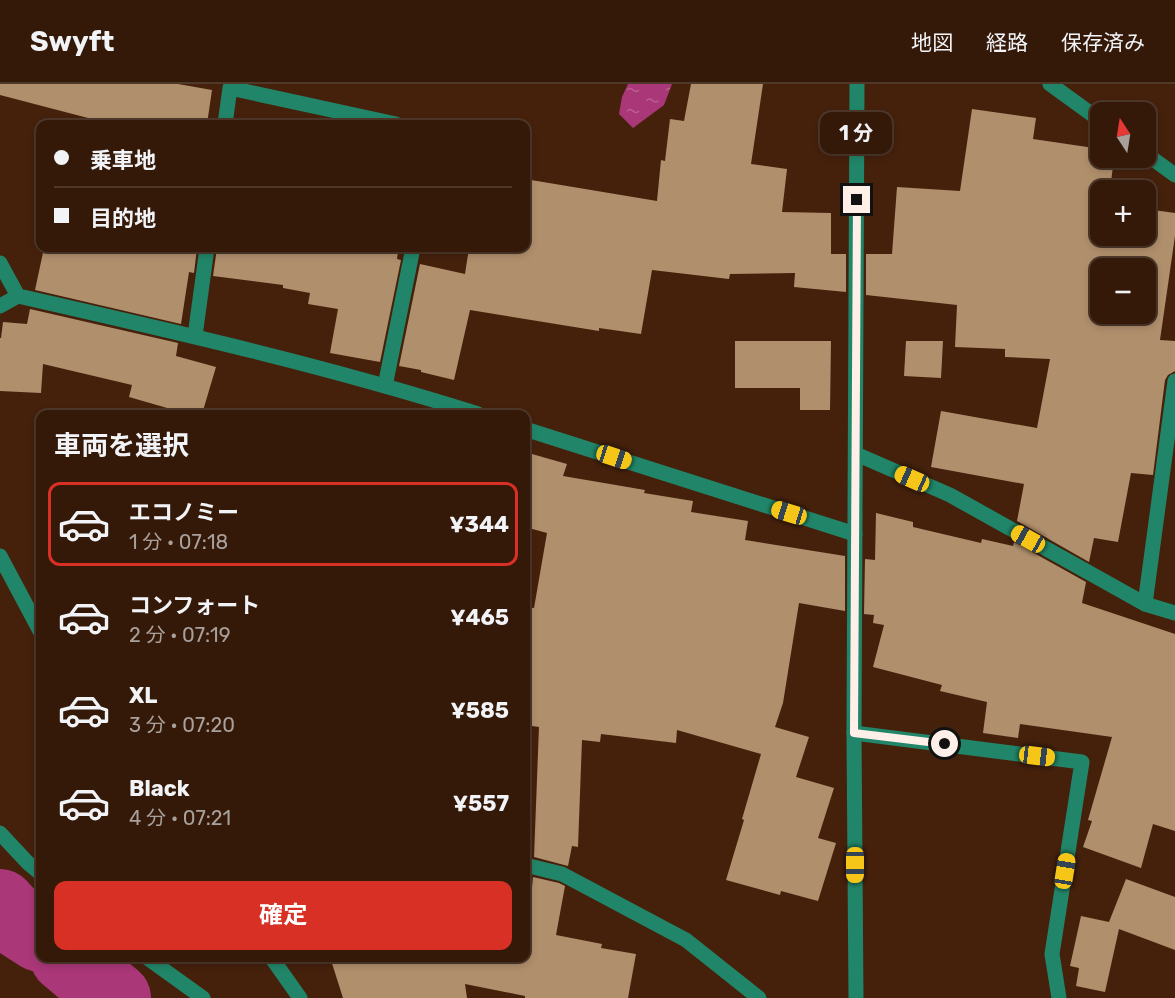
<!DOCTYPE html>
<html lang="ja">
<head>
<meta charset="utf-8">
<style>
	:root { --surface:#341909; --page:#3c2212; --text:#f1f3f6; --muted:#a9a09c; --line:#4e382a; --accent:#d93025 }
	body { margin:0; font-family:Rubik,"Noto Sans JP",sans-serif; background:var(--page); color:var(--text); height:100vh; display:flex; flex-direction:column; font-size:22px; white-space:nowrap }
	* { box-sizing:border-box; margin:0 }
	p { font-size:20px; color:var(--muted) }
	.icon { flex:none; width:33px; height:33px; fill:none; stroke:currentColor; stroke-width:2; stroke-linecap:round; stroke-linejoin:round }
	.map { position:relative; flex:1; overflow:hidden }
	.side { position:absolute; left:36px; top:326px; width:494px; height:552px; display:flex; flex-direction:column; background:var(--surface); border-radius:12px; box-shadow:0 3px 9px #0003,0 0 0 2px var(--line) }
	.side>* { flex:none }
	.hud { position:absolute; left:36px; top:36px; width:494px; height:132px; border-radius:12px; box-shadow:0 3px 9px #0003,0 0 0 2px var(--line); display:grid; align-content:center; height:132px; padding:0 18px; background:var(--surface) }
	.needle { width:39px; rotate:348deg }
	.tools { position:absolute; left:1090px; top:18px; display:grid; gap:12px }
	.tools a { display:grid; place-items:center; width:66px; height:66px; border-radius:12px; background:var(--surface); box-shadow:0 3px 9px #0003,0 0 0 2px var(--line); font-size:30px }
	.end { position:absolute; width:27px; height:27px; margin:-14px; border:8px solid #feefe8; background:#111; box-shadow:0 0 0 3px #111 }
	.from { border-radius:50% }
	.bubble { position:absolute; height:42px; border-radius:12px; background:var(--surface); box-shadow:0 3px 9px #0003,0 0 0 2px var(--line); font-size:20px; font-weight:700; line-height:42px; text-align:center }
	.car { position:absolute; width:18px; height:36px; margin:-18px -9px; border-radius:8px; box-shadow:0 0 4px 2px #0007; background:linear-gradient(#f5c518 24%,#345 0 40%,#f5c518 0 76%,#345 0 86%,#f5c518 0) }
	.hud b { display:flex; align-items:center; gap:21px; height:57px; font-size:22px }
	.hud b+b { border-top:2px solid var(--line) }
	.hud i { width:15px; height:15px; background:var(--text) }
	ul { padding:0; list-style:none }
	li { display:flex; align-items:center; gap:18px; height:84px; margin:0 12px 9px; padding:0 6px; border:3px solid transparent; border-radius:12px }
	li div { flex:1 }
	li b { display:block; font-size:22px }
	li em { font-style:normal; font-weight:700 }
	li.active { border-color:var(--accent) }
	li>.icon { width:54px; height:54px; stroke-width:1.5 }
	h2 { padding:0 18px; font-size:27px; line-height:72px }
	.cta { display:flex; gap:12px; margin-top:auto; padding:12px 18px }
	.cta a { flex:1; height:69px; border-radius:12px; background:var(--accent); color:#fff; font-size:24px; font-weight:700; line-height:69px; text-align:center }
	header { display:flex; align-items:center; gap:36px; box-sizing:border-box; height:84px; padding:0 30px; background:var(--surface); border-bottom:2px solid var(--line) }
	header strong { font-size:28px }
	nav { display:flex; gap:33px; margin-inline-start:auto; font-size:21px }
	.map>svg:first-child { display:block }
	.water { fill:url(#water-ripples) }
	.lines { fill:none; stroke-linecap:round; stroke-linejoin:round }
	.river { stroke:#aa3778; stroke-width:72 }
	.building { fill:#b08f6c; fill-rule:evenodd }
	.minor { stroke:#218669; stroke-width:15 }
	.route { stroke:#feefe8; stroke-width:8 }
</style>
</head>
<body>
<header>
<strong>Swyft</strong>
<nav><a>地図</a><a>経路</a><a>保存済み</a></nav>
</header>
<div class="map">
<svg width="1175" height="914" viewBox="0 0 1175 914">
	<defs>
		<pattern id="water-ripples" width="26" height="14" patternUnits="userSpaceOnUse" patternTransform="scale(1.5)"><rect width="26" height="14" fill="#aa3778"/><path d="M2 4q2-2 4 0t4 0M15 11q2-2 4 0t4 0" fill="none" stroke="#bb5e92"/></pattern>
	</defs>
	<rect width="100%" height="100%" fill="#45210c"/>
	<!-- water -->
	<path class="water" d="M628,0H672L664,21L633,44L619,30L622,13Z"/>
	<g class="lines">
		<!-- river -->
		<g class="river">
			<path d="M0,821L12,834L40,852"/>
			<path d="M66,873L115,914"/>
		</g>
	</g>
	<!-- building -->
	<g class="building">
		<path d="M0,0H178L212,6L207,40H111L0,11Z"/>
		<path d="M691,0H763L751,80L787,85L782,128L831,129V170H846V208L794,203L795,189L730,190L729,195L652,186L641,250L599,244V247L470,226L454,296L421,288V286L399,282L420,180L465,190L469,164H525V95L657,117L661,76L665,77L670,35L684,37Z"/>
		<path d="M972,25L1036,34L1033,55L1101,65V74H1114L1110,106H1101V152H1146V125L1175,129V152L1160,256L1175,257V287L1168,291L1165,296L1153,391L1131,389L1118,458L1094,454L1089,478L1017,437L1024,400L931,383L941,327L1037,344L1050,275L1005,273V265L955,263L957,221L866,211V170H892L897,103L960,107ZM1101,184H1146V230H1101Z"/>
		<path d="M44,164H197L194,189L189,188L181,240L35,206Z"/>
		<path d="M217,164H374L398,168L397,175L401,176L380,278L330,269L338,225L308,220L310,209L283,204V201L213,192Z"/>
		<path d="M30,225L178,259L176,272L216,283L202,330H188L129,313L132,301L43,280L41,309L0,307V254H1L3,238L27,240Z"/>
		<path d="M735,257H831L830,326H800V304H735Z"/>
		<path d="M906,257H943L941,294L904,292Z"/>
		<path d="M525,368L567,380L563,392L645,406L644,409L693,417L691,428L748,437L745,456L845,472V527L799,519L783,619L775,643L809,653L796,693L834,704L818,754L836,759L818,817L781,807L780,811L726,796L744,736L742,735L761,670L677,646L676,659L601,650L600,658L582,656L578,763L572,762L568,782L534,773L539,643L525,641V523L534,524L547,449L525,443Z"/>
		<path d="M876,429L913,438V443L981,459L982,455L1013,462L1014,458L1086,498L1082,519L1175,550V747L1153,740L1141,784L1083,763L1092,737L1088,736L1112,653L1020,640L1018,654L983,649L987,618L940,607L942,601L873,583L884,541L873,539L874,531L864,530L865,475L875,476Z"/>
		<path d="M533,793L559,799L565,802L556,851L602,860L601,864L636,870L628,914H525V912L465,900L467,914H343L330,873H525V802L532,804Z"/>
		<path d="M1126,795L1175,813V866L1119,845L1105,908L1076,902L1079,884L1070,882L1081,832L1109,838Z"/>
	</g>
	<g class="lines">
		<!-- minor -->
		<g class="minor">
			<path d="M1050,0L1101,37"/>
			<path d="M225,40L230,4L396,40"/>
			<path d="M1146,70L1175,91"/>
			<path d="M0,179L18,212"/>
			<path d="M0,222L18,212C172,247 327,282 478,330"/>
			<path d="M195,252L207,164"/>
			<path d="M385,302L413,164"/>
			<path d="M525,345L855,450"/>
			<path d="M856,370L950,411L1145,520L1175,529"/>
			<path d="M0,472L40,547"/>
			<path d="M1145,520L1175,297"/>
			<path d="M854,649L1082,678L1052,870L1059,914"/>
			<path d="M0,749L27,778L40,789"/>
			<path d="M525,781L562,790L686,856L759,914"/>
			<path d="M146,873L203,914"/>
			<path d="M271,873L300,914"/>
			<path d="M856,914L854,649L857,0"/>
		</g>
	</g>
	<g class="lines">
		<!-- route -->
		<path class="route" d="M857,116L854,649L945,660"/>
	</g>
</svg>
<div class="tools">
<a><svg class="needle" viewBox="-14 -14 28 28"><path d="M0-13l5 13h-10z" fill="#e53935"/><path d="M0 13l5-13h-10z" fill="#a9a09c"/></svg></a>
<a>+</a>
<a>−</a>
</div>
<i class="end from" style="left:945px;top:660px"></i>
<i class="end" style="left:857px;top:116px"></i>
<div class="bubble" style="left:820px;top:28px;width:72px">1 分</div>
<i class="car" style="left:614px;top:373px;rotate:108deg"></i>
<i class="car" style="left:912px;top:395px;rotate:294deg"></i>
<i class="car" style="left:789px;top:429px;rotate:287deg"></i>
<i class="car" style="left:1028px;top:455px;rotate:299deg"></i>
<i class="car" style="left:1037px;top:672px;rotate:97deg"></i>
<i class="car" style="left:855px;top:781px;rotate:180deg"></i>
<i class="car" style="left:1065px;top:787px;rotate:9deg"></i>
<div class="hud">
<b><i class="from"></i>乗車地</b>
<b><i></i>目的地</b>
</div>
<section class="side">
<h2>車両を選択</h2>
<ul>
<li class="active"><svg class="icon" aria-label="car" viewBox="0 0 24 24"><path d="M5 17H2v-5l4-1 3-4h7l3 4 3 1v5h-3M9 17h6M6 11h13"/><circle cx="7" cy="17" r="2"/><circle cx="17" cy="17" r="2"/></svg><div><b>エコノミー</b><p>1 分 · 07:18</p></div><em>¥344</em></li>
<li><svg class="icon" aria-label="car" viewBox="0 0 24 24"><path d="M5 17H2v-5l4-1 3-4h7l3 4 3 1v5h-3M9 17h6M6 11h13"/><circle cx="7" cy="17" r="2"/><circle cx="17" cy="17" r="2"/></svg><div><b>コンフォート</b><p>2 分 · 07:19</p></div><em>¥465</em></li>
<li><svg class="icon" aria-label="car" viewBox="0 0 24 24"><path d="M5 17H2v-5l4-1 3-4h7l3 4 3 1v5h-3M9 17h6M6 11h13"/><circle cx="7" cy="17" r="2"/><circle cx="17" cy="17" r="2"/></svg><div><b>XL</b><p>3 分 · 07:20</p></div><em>¥585</em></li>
<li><svg class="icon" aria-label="car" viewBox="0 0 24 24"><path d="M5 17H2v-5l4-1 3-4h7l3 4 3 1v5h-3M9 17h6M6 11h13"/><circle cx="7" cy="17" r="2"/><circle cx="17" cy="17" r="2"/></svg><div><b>Black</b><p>4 分 · 07:21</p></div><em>¥557</em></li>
</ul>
<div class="cta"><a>確定</a></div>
</section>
</div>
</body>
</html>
